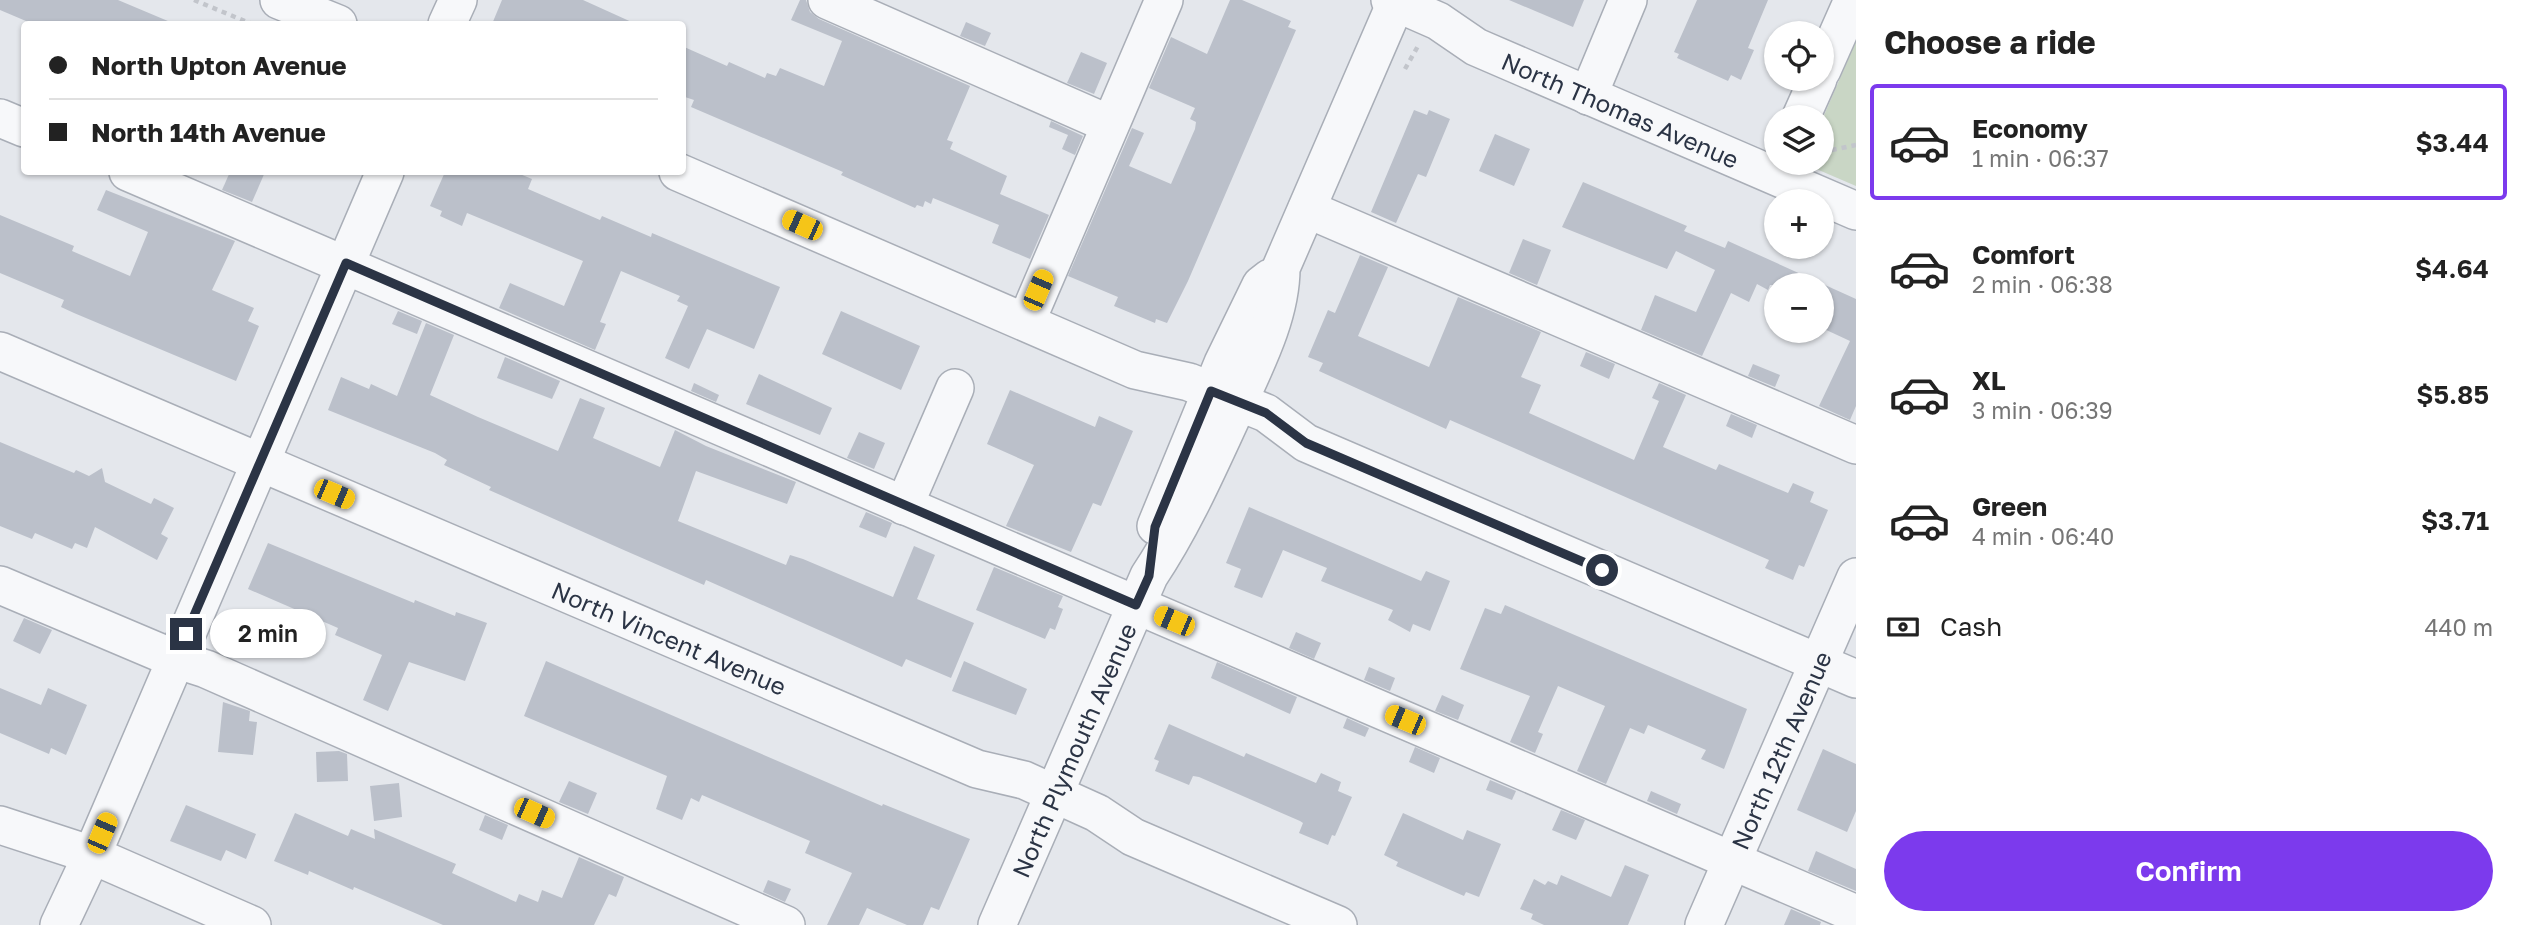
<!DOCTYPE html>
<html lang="en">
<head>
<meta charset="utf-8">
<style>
	:root { --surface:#fff; --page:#f2f2f2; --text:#222; --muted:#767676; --line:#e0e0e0; --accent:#7c3aed }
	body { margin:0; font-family:"Golos Text",sans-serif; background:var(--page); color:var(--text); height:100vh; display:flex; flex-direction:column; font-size:26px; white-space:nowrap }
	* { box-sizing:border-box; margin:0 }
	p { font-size:23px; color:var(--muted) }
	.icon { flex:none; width:38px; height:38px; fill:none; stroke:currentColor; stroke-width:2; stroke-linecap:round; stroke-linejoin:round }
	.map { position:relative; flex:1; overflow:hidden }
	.panel { display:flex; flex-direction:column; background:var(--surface); width:665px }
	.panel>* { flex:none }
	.hud { position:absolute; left:21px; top:21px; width:665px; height:154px; border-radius:7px; box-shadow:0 2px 5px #0004; display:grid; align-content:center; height:154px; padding:0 28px; background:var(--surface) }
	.controls { position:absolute; left:1764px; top:21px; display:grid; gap:14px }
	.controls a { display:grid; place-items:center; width:70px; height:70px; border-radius:50%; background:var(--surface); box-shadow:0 2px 5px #0004; font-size:35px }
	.end { position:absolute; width:32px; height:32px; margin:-16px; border:9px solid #2b3445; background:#fff; box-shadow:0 0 0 4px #fff }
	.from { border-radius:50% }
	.bubble { position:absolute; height:49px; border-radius:24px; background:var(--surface); box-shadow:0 2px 5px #0004; font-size:23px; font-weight:600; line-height:49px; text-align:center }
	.car { position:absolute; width:21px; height:42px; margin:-21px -10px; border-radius:9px; box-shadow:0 0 5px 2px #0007; background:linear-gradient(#f5c518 24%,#345 0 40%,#f5c518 0 76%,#345 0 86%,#f5c518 0) }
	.hud b { display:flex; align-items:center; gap:24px; height:66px; font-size:26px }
	.hud b+b { border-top:2px solid var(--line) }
	.hud i { width:18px; height:18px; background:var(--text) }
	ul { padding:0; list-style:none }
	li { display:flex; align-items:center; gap:21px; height:116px; margin:0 14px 10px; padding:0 14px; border:4px solid transparent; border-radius:7px }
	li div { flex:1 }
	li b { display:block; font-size:26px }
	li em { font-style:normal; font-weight:600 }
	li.on { border-color:var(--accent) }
	li>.icon { width:63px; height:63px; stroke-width:1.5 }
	h2 { padding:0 28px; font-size:32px; line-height:84px }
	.pay { display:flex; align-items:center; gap:18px; height:77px; padding:0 28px; font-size:26px }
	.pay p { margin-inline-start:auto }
	.button { display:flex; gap:14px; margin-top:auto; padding:14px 28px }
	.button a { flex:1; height:80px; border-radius:42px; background:var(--accent); color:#fff; font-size:28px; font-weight:600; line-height:80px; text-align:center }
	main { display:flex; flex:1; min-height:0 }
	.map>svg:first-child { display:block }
	.green { fill:#c9d6c5 }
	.building { fill:#bbc0ca }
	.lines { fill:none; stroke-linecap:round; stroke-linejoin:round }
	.minor-casing { stroke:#a9aeb7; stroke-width:40 }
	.path { stroke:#c2c5cb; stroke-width:4.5; stroke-dasharray:5 5; stroke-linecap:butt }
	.minor { stroke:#f7f8fa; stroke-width:37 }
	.route { stroke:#2b3445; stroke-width:9 }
	.labels { text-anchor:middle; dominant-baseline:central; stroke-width:5; stroke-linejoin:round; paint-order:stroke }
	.street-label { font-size:24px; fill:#2b3445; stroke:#f4f6f9 }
</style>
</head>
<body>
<main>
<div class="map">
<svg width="1856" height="925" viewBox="0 0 1856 925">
	<rect width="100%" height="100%" fill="#e4e7ec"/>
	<!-- green -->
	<path class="green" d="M1856,41V186L1814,168L1811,163H1822V120Z"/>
	<!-- building -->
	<g class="building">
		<path d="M0,0H118L175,24H33L0,10Z"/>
		<path d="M502,0H583L636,24H492Z"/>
		<path d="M800,0H806L810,12L819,19L970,86L947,140L953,142L950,149L1007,176L1000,194L1049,215L1030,259L992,243L999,225L933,198L931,204L925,201L923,207L917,205L915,208L841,175L843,172L691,107L694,100L682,96V46L727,66L729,62L765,78L767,73L776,76L780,68L824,86L842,41L791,20Z"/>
		<path d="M1230,0H1242L1291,21L1288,27L1296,30L1188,281L1167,323L1156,319L1155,323L1114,306L1118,297L1068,276L1132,128L1144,133L1129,166L1171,184L1195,129L1196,122L1190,119L1195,108L1149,88L1171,37L1207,54Z"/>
		<path d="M1509,0H1584L1573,27Z"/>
		<path d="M1697,0H1768L1748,48L1754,50L1741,80L1731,75L1728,81L1677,58L1679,54L1674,52Z"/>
		<path d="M966,22L991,33L985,46L960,36Z"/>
		<path d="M1081,52L1107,63L1094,94L1067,83Z"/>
		<path d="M1414,110L1427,115L1429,110L1450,119L1426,177L1418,174L1396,223L1371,212Z"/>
		<path d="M1051,121L1083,136L1075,155L1062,149L1068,135L1049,127Z"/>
		<path d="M1495,134L1530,149L1514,186L1479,171Z"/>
		<path d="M230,172H265L252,202L222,190Z"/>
		<path d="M445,172H515L532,179L528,189L600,220L602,216L651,237L652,233L780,287L754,349L707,329L689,369L665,358L688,306L677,301L680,296L621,271L600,322L606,324L595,350L499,308L510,283L564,306L583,261L467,213L462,226L440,216L442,211L430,206Z"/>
		<path d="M1583,182L1687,226L1684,231L1725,248L1728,241L1856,299V406L1850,420L1819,406L1850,341L1822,328V285H1770L1768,290L1757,284L1749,302L1731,293L1702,356L1641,330L1655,295L1696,312L1715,270L1676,251L1667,269L1562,227Z"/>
		<path d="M106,190L235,241L212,290L254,308L248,321L259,326L236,381L74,313L61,307L64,300L0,273V215L74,246L72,251L130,276L148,232L97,210Z"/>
		<path d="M1523,239L1551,250L1537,285L1509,273Z"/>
		<path d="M1360,255L1388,267L1358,336L1429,367L1458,297L1541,332L1521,377L1541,385L1529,413L1634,460L1659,401L1652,398L1659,383L1686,395L1663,447L1716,470L1719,464L1788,493L1793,483L1814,492L1810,502L1828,510L1804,567L1799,565L1793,580L1765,568L1769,560L1450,420L1446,429L1319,371L1323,363L1308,357L1328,310L1335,313Z"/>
		<path d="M398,311L422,321L417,334L392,324Z"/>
		<path d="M841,311L920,346L901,390L822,354Z"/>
		<path d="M426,323L454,335L430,395L478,417L558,451L580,398L605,408L593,438L660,467L675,430L706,446L796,482L787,504L696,471L678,521L786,565L790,555L803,559L893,597L914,546L935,555L917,599L974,623L951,678L906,659L902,667L706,580L704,585L626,551L489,490L491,487L444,465L447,460L435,453L328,410L341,377L369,389L371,384L397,396Z"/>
		<path d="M1586,352L1615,364L1609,379L1580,366Z"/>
		<path d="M505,357L560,381L552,399L497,378Z"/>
		<path d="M1753,364L1780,375L1775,387L1748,376Z"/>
		<path d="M759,374L832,408L820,435L746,404Z"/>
		<path d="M694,383L719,395L716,402L691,391Z"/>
		<path d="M1010,390L1095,427L1099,416L1133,431L1101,506L1093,503L1071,552L1006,526L1034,465L987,444Z"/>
		<path d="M1731,414L1757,425L1752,438L1726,426Z"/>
		<path d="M859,432L885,443L874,469L847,458Z"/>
		<path d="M0,442L74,473L76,470L89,476L102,468L105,482L151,504L154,498L174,508L161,534L168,538L157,560L95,527L87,548L75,543L72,549L35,533L32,539L0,526Z"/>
		<path d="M1249,507L1421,581L1426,571L1450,581L1430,631L1413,624L1410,632L1388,620L1393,610L1321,581L1327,568L1283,550L1262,598L1234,587L1241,569L1226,563Z"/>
		<path d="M866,512L892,523L886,538L859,527Z"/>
		<path d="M268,543L414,603L415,600L455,616L456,612L487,623L465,681L409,662L388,711L363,700L382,655L335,635L338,628L248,589Z"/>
		<path d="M994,567L1063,596L1058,607L1063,609L1055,630L1050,628L1045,639L976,610Z"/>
		<path d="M1505,605L1747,709L1724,769L1701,759L1706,750L1648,725L1644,734L1630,728L1606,784L1577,771L1605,706L1558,686L1538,732L1543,734L1535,753L1510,742L1530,696L1460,669L1485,608L1501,614Z"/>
		<path d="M24,618L52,630L40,654L13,641Z"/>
		<path d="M1296,632L1321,643L1314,659L1289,648Z"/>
		<path d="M546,661L882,806L883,804L970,839L939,910L931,907L923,925H907L867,908L859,925H827L852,873L805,853L810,841L702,795L699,802L691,798L682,820L656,809L667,776L524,716Z"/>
		<path d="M964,661L1027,689L1016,715L952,691Z"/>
		<path d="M1217,662L1297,697L1290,714L1211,678Z"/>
		<path d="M1369,667L1395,678L1390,691L1364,680Z"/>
		<path d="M0,688L41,705L48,688L87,705L66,755L51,748L49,754L0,733Z"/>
		<path d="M1442,695L1464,705L1458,720L1435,711Z"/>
		<path d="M223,702L250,711L249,721L257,722L253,755L218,752Z"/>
		<path d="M1347,718L1369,728L1365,737L1343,728Z"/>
		<path d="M1169,724L1244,757L1246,753L1316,783L1321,773L1341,782L1338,791L1352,797L1335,836L1332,835L1328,845L1299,833L1303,823L1300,821L1199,777L1193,776L1189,785L1155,771L1159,761L1154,759Z"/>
		<path d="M1415,747L1440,758L1434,773L1409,762Z"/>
		<path d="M1823,749L1856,764V811L1847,832L1797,810Z"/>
		<path d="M339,751L347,754L348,781L317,782L316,752Z"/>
		<path d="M1490,780L1516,791L1512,800L1486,790Z"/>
		<path d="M569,781L597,793L588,814L559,802Z"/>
		<path d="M399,783L402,817L374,821L370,786Z"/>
		<path d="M1651,791L1681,804L1677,814L1647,801Z"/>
		<path d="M186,805L256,834L246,859L226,850L221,861L170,841Z"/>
		<path d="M1561,810L1585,820L1576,840L1552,830Z"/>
		<path d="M295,813L348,836L351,829L375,839L374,829L456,864L452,873L516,902L519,894L538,902L542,890L562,898L579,857L624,877L616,897L609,894L594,925H443L354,887L353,890L309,871L308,875L274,861Z"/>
		<path d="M1403,813L1463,840L1467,830L1501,844L1479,897L1466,892L1464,896L1396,866L1398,862L1384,855Z"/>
		<path d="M485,815L508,825L502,840L479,830Z"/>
		<path d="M1816,851L1856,869V891L1808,871Z"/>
		<path d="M1625,865L1649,875L1628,925H1544L1531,919L1533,914L1520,909L1534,879L1545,885L1548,881L1557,885L1561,875L1611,897Z"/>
		<path d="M768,880L791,889L785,902L763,892Z"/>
		<path d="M1791,909L1821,922L1820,925H1784Z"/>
	</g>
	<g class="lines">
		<!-- minor casing -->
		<g class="minor-casing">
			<g id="minor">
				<path d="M279,0L338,24"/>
				<path d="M827,0L1109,124"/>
				<path id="s1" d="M1390,0L1438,21L1476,47L1856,211"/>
				<path d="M447,24L458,0"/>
				<path d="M1822,70L1853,0"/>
				<path d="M1588,96L1628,0"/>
				<path d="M1801,117L1818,79"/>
				<path d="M0,118L24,128"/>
				<path d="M128,172L1856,914"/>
				<path d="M678,172L1135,370L1189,382L1266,413L1306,443L1856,679"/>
				<path d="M1307,209L1856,445"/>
				<path d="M1026,322L1164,0"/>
				<path id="s2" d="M0,351L977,769L1024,780L1097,813L1133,837L1338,925"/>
				<path d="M904,506L955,388"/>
				<path d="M1156,526L1223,363L1261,285L1270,278"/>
				<path d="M0,585L175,659L206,669L786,925"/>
				<path d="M0,825L92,855L252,925"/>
				<path d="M59,925L92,855L385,172"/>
				<path id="s3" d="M997,925L1149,576C1183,525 1207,470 1233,414C1253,369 1281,318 1281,268L1397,0"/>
				<path id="s4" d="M1704,925L1856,577"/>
			</g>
		</g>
		<!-- path -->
		<g class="path">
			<path d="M194,0L252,24"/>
			<path d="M1405,69L1418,46"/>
			<path d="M1822,152L1856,145"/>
		</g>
		<!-- minor -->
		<use href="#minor" class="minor"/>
	</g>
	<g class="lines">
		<!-- route -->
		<path class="route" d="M186,634L346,263L1136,605L1149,576L1155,527L1211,391L1266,413L1306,443L1602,570"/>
	</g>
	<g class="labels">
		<!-- street labels -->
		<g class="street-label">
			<text stroke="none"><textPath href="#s1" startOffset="256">North Thomas Avenue</textPath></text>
			<text stroke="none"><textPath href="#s2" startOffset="728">North Vincent Avenue</textPath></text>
			<text stroke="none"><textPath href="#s3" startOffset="191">North Plymouth Avenue</textPath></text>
			<text stroke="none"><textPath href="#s4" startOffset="191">North 12th Avenue</textPath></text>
		</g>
	</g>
</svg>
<div class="controls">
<a><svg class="icon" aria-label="locate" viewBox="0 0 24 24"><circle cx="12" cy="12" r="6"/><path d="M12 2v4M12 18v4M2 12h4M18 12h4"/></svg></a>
<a><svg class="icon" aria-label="layers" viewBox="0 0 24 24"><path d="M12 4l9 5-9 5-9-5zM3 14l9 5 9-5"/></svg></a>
<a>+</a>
<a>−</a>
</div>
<i class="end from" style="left:1602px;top:570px"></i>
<i class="end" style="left:186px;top:634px"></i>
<div class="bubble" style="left:210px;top:609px;width:116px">2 min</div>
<i class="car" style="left:802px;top:225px;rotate:294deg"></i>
<i class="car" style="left:1038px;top:290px;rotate:23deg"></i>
<i class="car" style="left:334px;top:494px;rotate:113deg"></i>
<i class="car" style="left:1174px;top:621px;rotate:293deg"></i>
<i class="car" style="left:1405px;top:720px;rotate:293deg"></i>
<i class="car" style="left:534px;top:813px;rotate:114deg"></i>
<i class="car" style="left:102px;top:833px;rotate:23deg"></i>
<div class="hud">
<b><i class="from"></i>North Upton Avenue</b>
<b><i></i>North 14th Avenue</b>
</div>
</div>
<section class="panel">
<h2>Choose a ride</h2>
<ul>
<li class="on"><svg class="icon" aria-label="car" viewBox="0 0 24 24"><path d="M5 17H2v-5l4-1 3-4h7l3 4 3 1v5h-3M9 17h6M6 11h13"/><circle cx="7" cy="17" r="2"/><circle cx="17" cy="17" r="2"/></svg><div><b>Economy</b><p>1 min · 06:37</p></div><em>$3.44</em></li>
<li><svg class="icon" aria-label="car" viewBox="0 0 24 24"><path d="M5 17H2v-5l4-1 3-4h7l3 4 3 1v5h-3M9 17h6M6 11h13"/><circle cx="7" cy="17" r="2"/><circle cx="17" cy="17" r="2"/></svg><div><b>Comfort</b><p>2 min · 06:38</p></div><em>$4.64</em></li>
<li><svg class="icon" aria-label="car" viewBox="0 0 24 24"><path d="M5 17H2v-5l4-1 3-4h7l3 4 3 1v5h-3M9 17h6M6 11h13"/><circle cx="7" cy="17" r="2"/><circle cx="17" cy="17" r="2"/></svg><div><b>XL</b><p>3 min · 06:39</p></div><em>$5.85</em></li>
<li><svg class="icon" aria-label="car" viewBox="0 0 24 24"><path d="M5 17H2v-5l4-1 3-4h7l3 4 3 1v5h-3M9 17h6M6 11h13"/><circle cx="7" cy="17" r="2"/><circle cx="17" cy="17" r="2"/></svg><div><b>Green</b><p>4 min · 06:40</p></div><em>$3.71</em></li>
</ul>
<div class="pay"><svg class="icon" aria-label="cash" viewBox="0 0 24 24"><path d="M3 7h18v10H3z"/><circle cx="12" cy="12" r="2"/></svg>Cash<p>440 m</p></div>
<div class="button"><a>Confirm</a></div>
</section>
</main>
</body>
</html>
